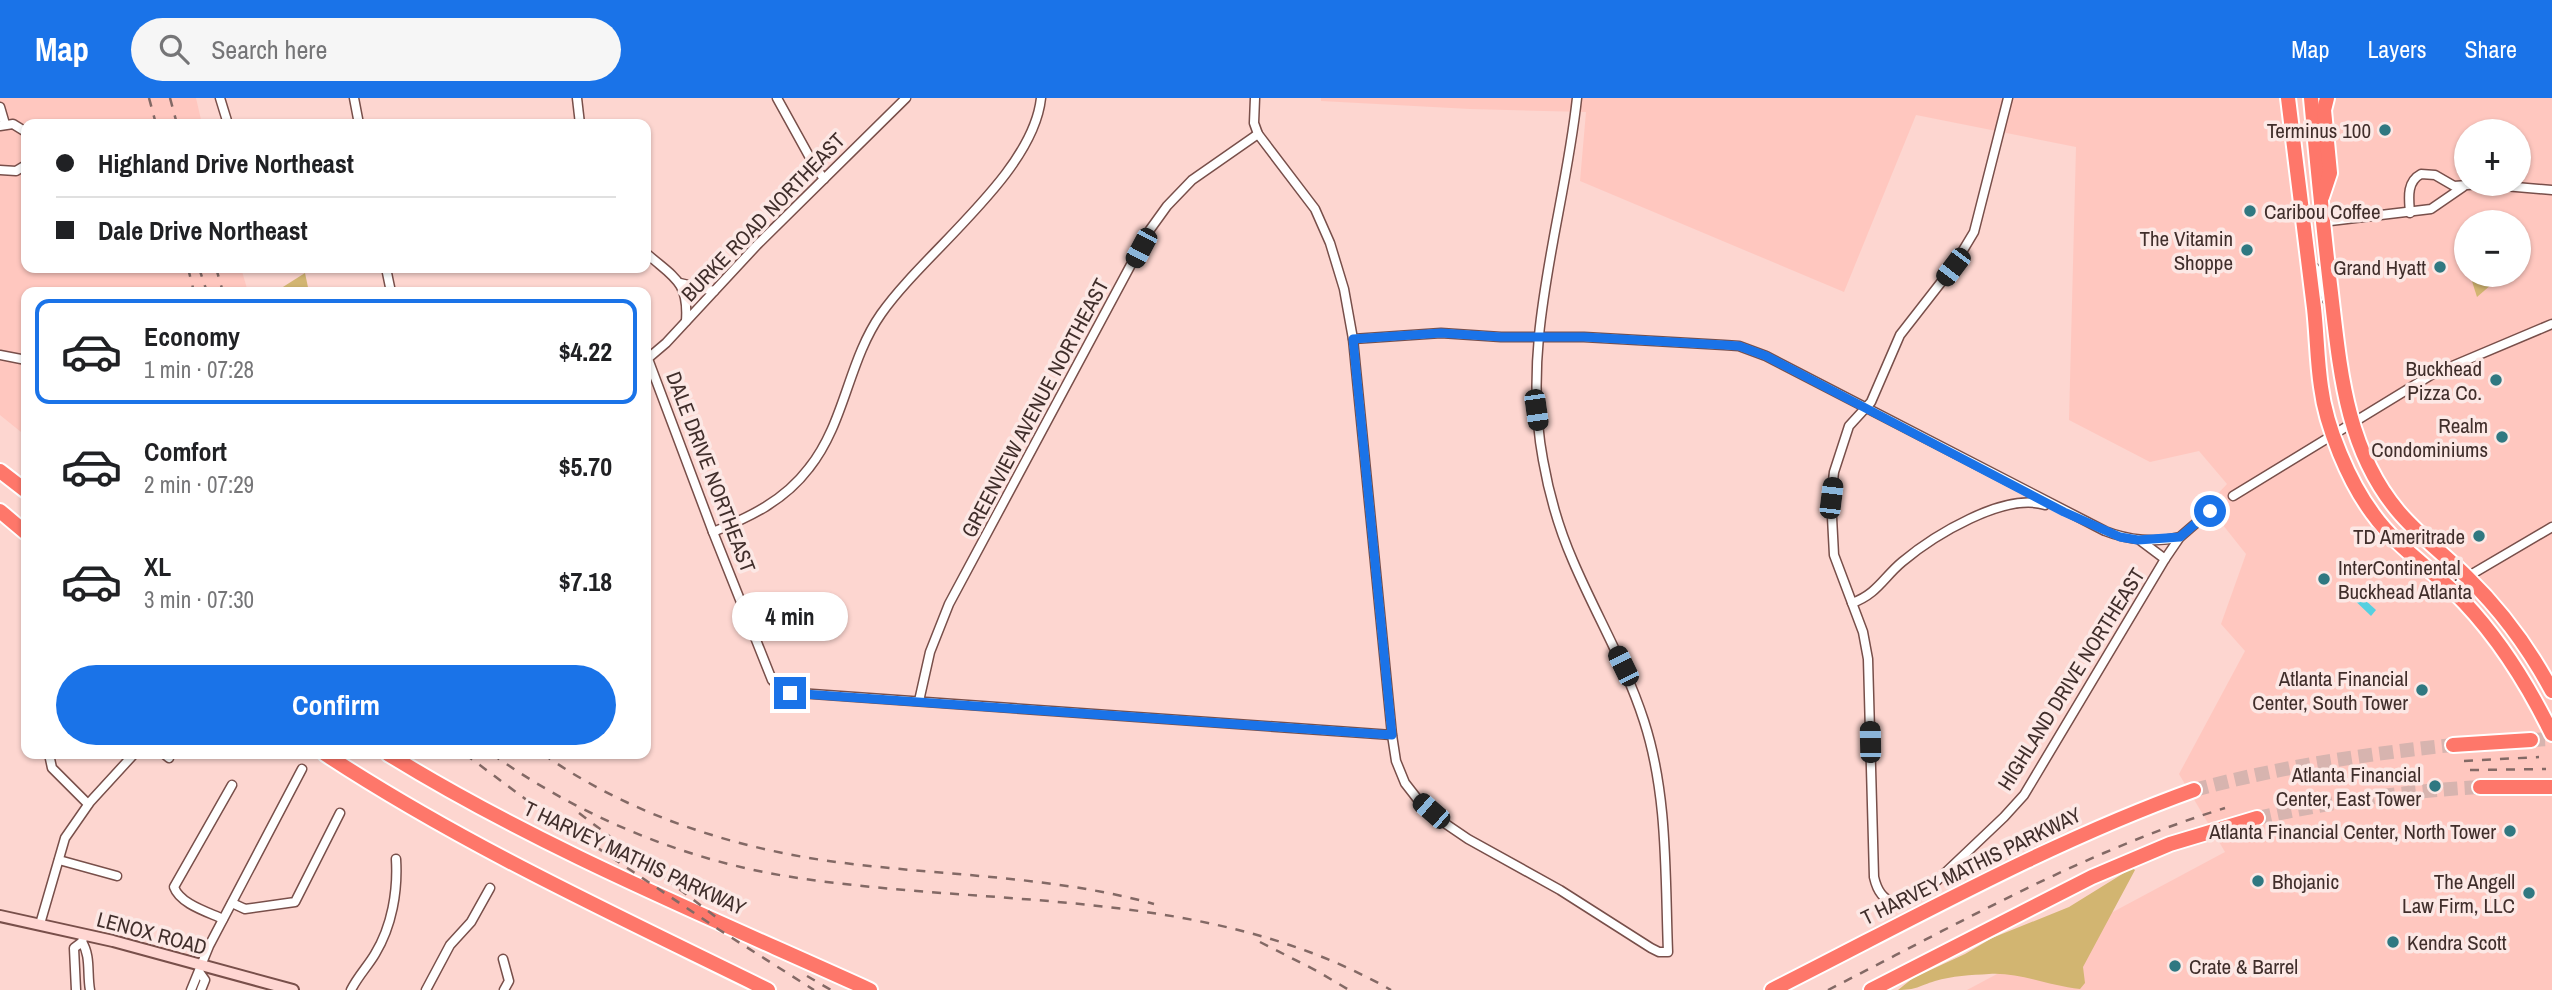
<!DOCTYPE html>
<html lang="en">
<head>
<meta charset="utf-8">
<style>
	:root { --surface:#fff; --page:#f6f6f6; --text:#202124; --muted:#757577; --line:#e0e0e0; --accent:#1a73e8 }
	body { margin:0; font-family:"Archivo Narrow",sans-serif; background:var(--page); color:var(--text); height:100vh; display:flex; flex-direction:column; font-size:26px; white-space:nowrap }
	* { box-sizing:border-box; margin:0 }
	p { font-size:23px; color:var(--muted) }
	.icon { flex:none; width:38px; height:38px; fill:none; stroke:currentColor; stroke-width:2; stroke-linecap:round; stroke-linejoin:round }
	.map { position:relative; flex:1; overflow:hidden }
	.sheet { position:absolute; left:21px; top:189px; width:630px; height:472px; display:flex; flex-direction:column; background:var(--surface); border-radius:14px; box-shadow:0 2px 5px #0004 }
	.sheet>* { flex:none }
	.top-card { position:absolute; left:21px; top:21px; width:630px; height:154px; border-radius:14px; box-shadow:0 2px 5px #0004; display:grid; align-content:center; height:154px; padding:0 35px; background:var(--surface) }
	.buttons { position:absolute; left:2454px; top:21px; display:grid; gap:14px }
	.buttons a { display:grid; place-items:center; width:77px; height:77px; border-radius:50%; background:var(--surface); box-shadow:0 2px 5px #0004; font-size:35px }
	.end { position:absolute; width:32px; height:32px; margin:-16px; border:9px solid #1a73e8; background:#fff; box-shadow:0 0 0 4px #fff }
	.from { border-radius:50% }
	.bubble { position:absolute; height:49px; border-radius:24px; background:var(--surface); box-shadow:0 2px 5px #0004; font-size:23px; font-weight:700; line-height:49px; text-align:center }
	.car { position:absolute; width:21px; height:42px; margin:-21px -10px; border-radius:9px; box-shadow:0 0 5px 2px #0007; background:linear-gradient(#222 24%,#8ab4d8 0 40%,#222 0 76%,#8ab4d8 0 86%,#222 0) }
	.top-card b { display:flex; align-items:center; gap:24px; height:66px; font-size:26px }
	.top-card b+b { border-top:2px solid var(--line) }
	.top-card i { width:18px; height:18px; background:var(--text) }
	ul { padding:12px 0 0; list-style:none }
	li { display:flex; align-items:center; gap:21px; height:105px; margin:0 14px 10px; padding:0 21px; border:4px solid transparent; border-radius:14px }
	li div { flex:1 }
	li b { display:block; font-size:26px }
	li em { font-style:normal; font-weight:700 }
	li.selected { border-color:var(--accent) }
	li>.icon { width:63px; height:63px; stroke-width:1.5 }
	.primary-button { display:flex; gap:14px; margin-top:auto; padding:14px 35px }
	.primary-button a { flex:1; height:80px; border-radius:42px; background:var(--accent); color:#fff; font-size:28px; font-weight:700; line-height:80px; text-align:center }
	header { display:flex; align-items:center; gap:42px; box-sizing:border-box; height:98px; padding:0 35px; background:var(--accent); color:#fff }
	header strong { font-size:33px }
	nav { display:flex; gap:38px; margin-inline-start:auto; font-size:24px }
	.search { width:490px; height:63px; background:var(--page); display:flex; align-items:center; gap:18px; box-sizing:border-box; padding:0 24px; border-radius:38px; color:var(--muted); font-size:26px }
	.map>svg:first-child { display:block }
	.built { fill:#ffc7bf; fill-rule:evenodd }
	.green { fill:#d2b571 }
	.water { fill:#56d0e0 }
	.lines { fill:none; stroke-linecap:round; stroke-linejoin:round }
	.highway-tunnel { stroke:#d7b4af; stroke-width:14; stroke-dasharray:14 7; stroke-linecap:butt }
	.street-casing { stroke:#784f4a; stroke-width:11 }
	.secondary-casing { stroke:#784f4a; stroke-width:14 }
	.highway-casing { stroke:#fff; stroke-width:18 }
	.street { stroke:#fff; stroke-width:8 }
	.secondary { stroke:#ffd6d2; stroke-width:10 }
	.highway { stroke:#fe776a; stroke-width:14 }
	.rail { stroke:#836965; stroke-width:2.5; stroke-dasharray:9 9; stroke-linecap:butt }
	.route { stroke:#1a73e8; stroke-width:9 }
	.poi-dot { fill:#307881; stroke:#fce8e5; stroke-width:2.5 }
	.labels { text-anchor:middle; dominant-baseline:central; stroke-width:7; stroke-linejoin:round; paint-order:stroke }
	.poi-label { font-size:21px; fill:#402e2b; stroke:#fce8e5; text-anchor:end }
	.street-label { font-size:21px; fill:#402e2b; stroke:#fce8e5 }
</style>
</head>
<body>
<header>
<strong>Map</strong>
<div class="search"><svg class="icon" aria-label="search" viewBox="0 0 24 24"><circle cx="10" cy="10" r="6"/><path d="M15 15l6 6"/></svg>Search here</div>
<nav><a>Map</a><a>Layers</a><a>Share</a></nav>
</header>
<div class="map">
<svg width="2552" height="892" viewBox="0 0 2552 892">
	<rect width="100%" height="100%" fill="#fdd6d0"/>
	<!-- built -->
	<g class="built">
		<path d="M0,0H196L202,26H26V170H241L248,194H26V338L0,317Z"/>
		<path d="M1321,0H2552V892H1967L2225,754L2179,676L2245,553L2221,526L2246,456L2207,407L2227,386L2199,353L2150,364L2069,322L2076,49L1916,17L1844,194L1580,83L1586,14L1470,11L1321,3ZM2466,33H2518V86H2466ZM2466,124H2518V177H2466Z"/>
	</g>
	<!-- green -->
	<g class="green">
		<path d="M305,175L309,194H275Z"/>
		<path d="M2470,177H2489L2492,186L2477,199Z"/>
		<path d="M2132,770L2135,772L2083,869L2085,885L2080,891C2049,888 2020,874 1989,876C1971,877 1952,878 1935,883C1919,888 1916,892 1898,892L1913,880L1965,856L1992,840L2069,809Z"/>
	</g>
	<!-- water -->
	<path class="water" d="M2351,489L2376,512L2371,518L2347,495Z"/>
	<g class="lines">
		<!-- highway-tunnel -->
		<g class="highway-tunnel">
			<path d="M2531,642L2552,641"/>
			<path d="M2194,692C2279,669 2365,656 2453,647"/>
			<path d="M2257,720C2331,704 2404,693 2480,689"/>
		</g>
		<!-- street casing -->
		<g class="street-casing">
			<g id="street">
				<path d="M220,0L228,26"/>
				<path d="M354,0L359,26"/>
				<path d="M577,0L580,26"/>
				<path d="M777,0L814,67L824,81"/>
				<path d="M1255,0L1254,25L1258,36L1315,111L1330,145L1344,191L1353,241L1392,637L1396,663L1405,685L1419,703L1443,724L1468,741L1560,792L1651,850L1659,854H1668C1665,777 1668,697 1644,623C1626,567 1596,517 1573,463C1559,431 1549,396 1543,362C1520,240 1564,121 1577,0"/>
				<path d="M2008,0L1974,134L1953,169L1900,237L1871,304L1849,328L1834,374L1831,400L1834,457L1863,534L1868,561L1874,779C1881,810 1902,809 1925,794L2004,719L2024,697L2165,461L2180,439L2210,413"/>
				<path d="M0,9L5,26"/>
				<path d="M0,28L13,26L26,34"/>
				<path d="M0,72L16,73L26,67"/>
				<path d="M2410,115C2409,101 2406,84 2421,76L2435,77L2454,88L2481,86L2552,92"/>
				<path d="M2322,124L2431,111L2463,89"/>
				<path d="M646,155C673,179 689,183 686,223"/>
				<path d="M386,170L391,194"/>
				<path d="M2309,172L2315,170L2319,175L2326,201"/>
				<path d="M680,185L714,193"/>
				<path d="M1353,241L1441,235L1501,239H1584L1724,247L1739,248L1766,258L2105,433C2128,442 2156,445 2180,439"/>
				<path d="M0,257L26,262"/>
				<path d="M648,261L713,434L772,582L784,594L1392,637"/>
				<path d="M646,262L666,245L757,147L906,0"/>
				<path d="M2233,398L2431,277L2552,226"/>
				<path d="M713,434C750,419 784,403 809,370C845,325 848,263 881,216C924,154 1033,76 1041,0"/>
				<path d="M2141,443L2165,461"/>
				<path d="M2451,492L2467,479L2552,429"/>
				<path d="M1852,505C1877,496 1883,480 1902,464C1933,438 2004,394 2045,407"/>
				<path d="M919,603L930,554L949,506L1149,133L1167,108L1192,82L1258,36"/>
				<path d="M49,656L52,670L88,706"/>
				<path d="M164,656L169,660"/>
				<path d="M59,762L117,778"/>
				<path d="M232,805L245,811L295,804L340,715"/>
				<path d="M223,821C208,814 180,806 174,789L232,687"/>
				<path d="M40,826L65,740L90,704L134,656"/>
				<path d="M82,844C91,858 87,876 90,892"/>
				<path d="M503,861L509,883L504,892"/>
				<path d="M200,875L205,882L201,892"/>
				<path d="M76,892L74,850L82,844L84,836"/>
				<path d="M191,892L209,848L302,671"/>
				<path d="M351,892C358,878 368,868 375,856C392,828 398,793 396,761"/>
				<path d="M426,892L450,847L471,824L490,790"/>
			</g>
		</g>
		<!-- secondary casing -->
		<g class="secondary-casing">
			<path id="secondary" d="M0,818L113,843L293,892"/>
		</g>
		<!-- highway casing -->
		<g class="highway-casing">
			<g id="highway">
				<path d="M2288,0C2297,70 2305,140 2314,210C2317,237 2317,263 2321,289C2326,329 2349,384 2373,416C2398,451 2435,473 2464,504C2500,542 2529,589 2552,636"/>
				<path d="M2311,0C2317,65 2323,130 2331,195C2340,272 2346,351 2398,413C2418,437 2445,457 2467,479C2502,513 2529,550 2552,593"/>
				<path d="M2322,99L2330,75L2324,12L2327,0"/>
				<path d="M0,373L26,393"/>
				<path d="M0,413L26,435"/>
				<path d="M2453,647L2531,642"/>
				<path d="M325,656C465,748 618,818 768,892"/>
				<path d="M388,656C540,750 707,818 870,892"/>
				<path d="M2480,689H2552"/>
				<path d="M1772,892C1911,822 2047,745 2194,692"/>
				<path d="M1871,892L2092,779L2170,746L2257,720"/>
			</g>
		</g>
		<!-- street -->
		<use href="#street" class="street"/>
		<!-- secondary -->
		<use href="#secondary" class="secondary"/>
		<!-- highway -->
		<use href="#highway" class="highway"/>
		<!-- rail -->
		<g class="rail">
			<path d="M149,0L156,26"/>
			<path d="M170,0L177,26"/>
			<path d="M188,170L194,194"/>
			<path d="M199,170L207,194"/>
			<path d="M216,170L223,194"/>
			<path d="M465,656L528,703L718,831L814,892"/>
			<path d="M492,656C582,720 689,764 798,780C999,810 1208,788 1391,892"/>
			<path d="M543,656C631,718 739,752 844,765C948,778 1053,778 1154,806"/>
			<path d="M2464,663L2539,659"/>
			<path d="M2470,672L2546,671"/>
			<path d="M579,715L716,819"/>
			<path d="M1260,844L1317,873L1349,892"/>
			<path d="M807,878L831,892"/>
			<path d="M1828,892C1958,826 2085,753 2225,710"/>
		</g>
	</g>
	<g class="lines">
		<!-- route -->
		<path class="route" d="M790,595L1392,637L1353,241L1441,235L1501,239H1584L1724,247L1739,248L1766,258L2064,414L2120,439L2138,442L2180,439L2210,413"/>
	</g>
	<!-- markers -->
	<g class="poi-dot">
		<circle cx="2385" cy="32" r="7"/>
		<circle cx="2250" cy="113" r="7"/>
		<circle cx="2247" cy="152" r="7"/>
		<circle cx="2440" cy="169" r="7"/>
		<circle cx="2496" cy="282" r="7"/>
		<circle cx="2502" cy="339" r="7"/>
		<circle cx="2479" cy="438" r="7"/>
		<circle cx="2324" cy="481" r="7"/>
		<circle cx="2422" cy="592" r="7"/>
		<circle cx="2435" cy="688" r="7"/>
		<circle cx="2510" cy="733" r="7"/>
		<circle cx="2258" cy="783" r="7"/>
		<circle cx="2529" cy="795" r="7"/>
		<circle cx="2393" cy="844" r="7"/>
		<circle cx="2175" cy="868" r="7"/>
	</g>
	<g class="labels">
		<!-- poi labels -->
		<g class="poi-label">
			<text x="2371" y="32">Terminus 100</text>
			<text x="2264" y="113" text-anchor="start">Caribou Coffee</text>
			<text x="2233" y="140">The Vitamin<tspan x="2233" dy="24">Shoppe</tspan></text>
			<text x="2426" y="169">Grand Hyatt</text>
			<text x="2482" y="270">Buckhead<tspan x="2482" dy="24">Pizza Co.</tspan></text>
			<text x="2488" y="327">Realm<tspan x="2488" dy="24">Condominiums</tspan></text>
			<text x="2465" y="438">TD Ameritrade</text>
			<text x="2338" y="469" text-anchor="start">InterContinental<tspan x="2338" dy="24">Buckhead Atlanta</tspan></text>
			<text x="2408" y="580">Atlanta Financial<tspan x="2408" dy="24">Center, South Tower</tspan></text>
			<text x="2421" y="676">Atlanta Financial<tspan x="2421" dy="24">Center, East Tower</tspan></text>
			<text x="2496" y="733">Atlanta Financial Center, North Tower</text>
			<text x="2272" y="783" text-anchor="start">Bhojanic</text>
			<text x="2515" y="783">The Angell<tspan x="2515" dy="24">Law Firm, LLC</tspan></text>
			<text x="2407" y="844" text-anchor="start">Kendra Scott</text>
			<text x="2189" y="868" text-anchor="start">Crate &amp; Barrel</text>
		</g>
		<!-- street labels -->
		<g class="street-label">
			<text transform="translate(763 119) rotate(-46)">BURKE ROAD NORTHEAST</text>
			<text transform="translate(1035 310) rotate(-62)">GREENVIEW AVENUE NORTHEAST</text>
			<text transform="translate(711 374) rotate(69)">DALE DRIVE NORTHEAST</text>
			<text transform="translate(2071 581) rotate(-58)">HIGHLAND DRIVE NORTHEAST</text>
			<text transform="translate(635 760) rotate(25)">T HARVEY MATHIS PARKWAY</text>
			<text transform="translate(1971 768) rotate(-26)">T HARVEY MATHIS PARKWAY</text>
			<text transform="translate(152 835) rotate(15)">LENOX ROAD</text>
		</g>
	</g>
</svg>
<div class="buttons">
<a>+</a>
<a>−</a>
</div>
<i class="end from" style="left:2210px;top:413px"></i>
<i class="end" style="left:790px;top:595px"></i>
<div class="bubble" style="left:732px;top:494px;width:116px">4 min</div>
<i class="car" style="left:1141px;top:150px;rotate:208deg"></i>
<i class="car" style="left:1953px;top:169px;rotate:217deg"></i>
<i class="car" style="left:1536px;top:312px;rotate:172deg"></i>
<i class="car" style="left:1831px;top:400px;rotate:7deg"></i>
<i class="car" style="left:1623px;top:568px;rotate:334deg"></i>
<i class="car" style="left:1870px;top:644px;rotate:359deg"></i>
<i class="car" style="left:1431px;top:713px;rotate:311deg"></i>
<div class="top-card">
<b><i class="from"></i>Highland Drive Northeast</b>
<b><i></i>Dale Drive Northeast</b>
</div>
<section class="sheet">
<ul>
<li class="selected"><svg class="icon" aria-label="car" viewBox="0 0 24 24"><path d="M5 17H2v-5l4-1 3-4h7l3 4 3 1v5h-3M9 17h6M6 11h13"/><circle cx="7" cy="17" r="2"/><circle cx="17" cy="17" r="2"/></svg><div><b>Economy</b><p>1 min · 07:28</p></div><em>$4.22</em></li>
<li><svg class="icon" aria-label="car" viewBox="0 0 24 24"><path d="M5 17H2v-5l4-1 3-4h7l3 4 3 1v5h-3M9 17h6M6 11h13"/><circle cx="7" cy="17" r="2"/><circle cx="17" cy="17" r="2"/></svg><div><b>Comfort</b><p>2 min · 07:29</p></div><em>$5.70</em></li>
<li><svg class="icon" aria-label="car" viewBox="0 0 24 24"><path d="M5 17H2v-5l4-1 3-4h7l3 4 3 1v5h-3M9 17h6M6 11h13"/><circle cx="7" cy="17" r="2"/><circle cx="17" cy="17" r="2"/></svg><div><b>XL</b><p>3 min · 07:30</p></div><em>$7.18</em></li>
</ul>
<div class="primary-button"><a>Confirm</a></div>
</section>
</div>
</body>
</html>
